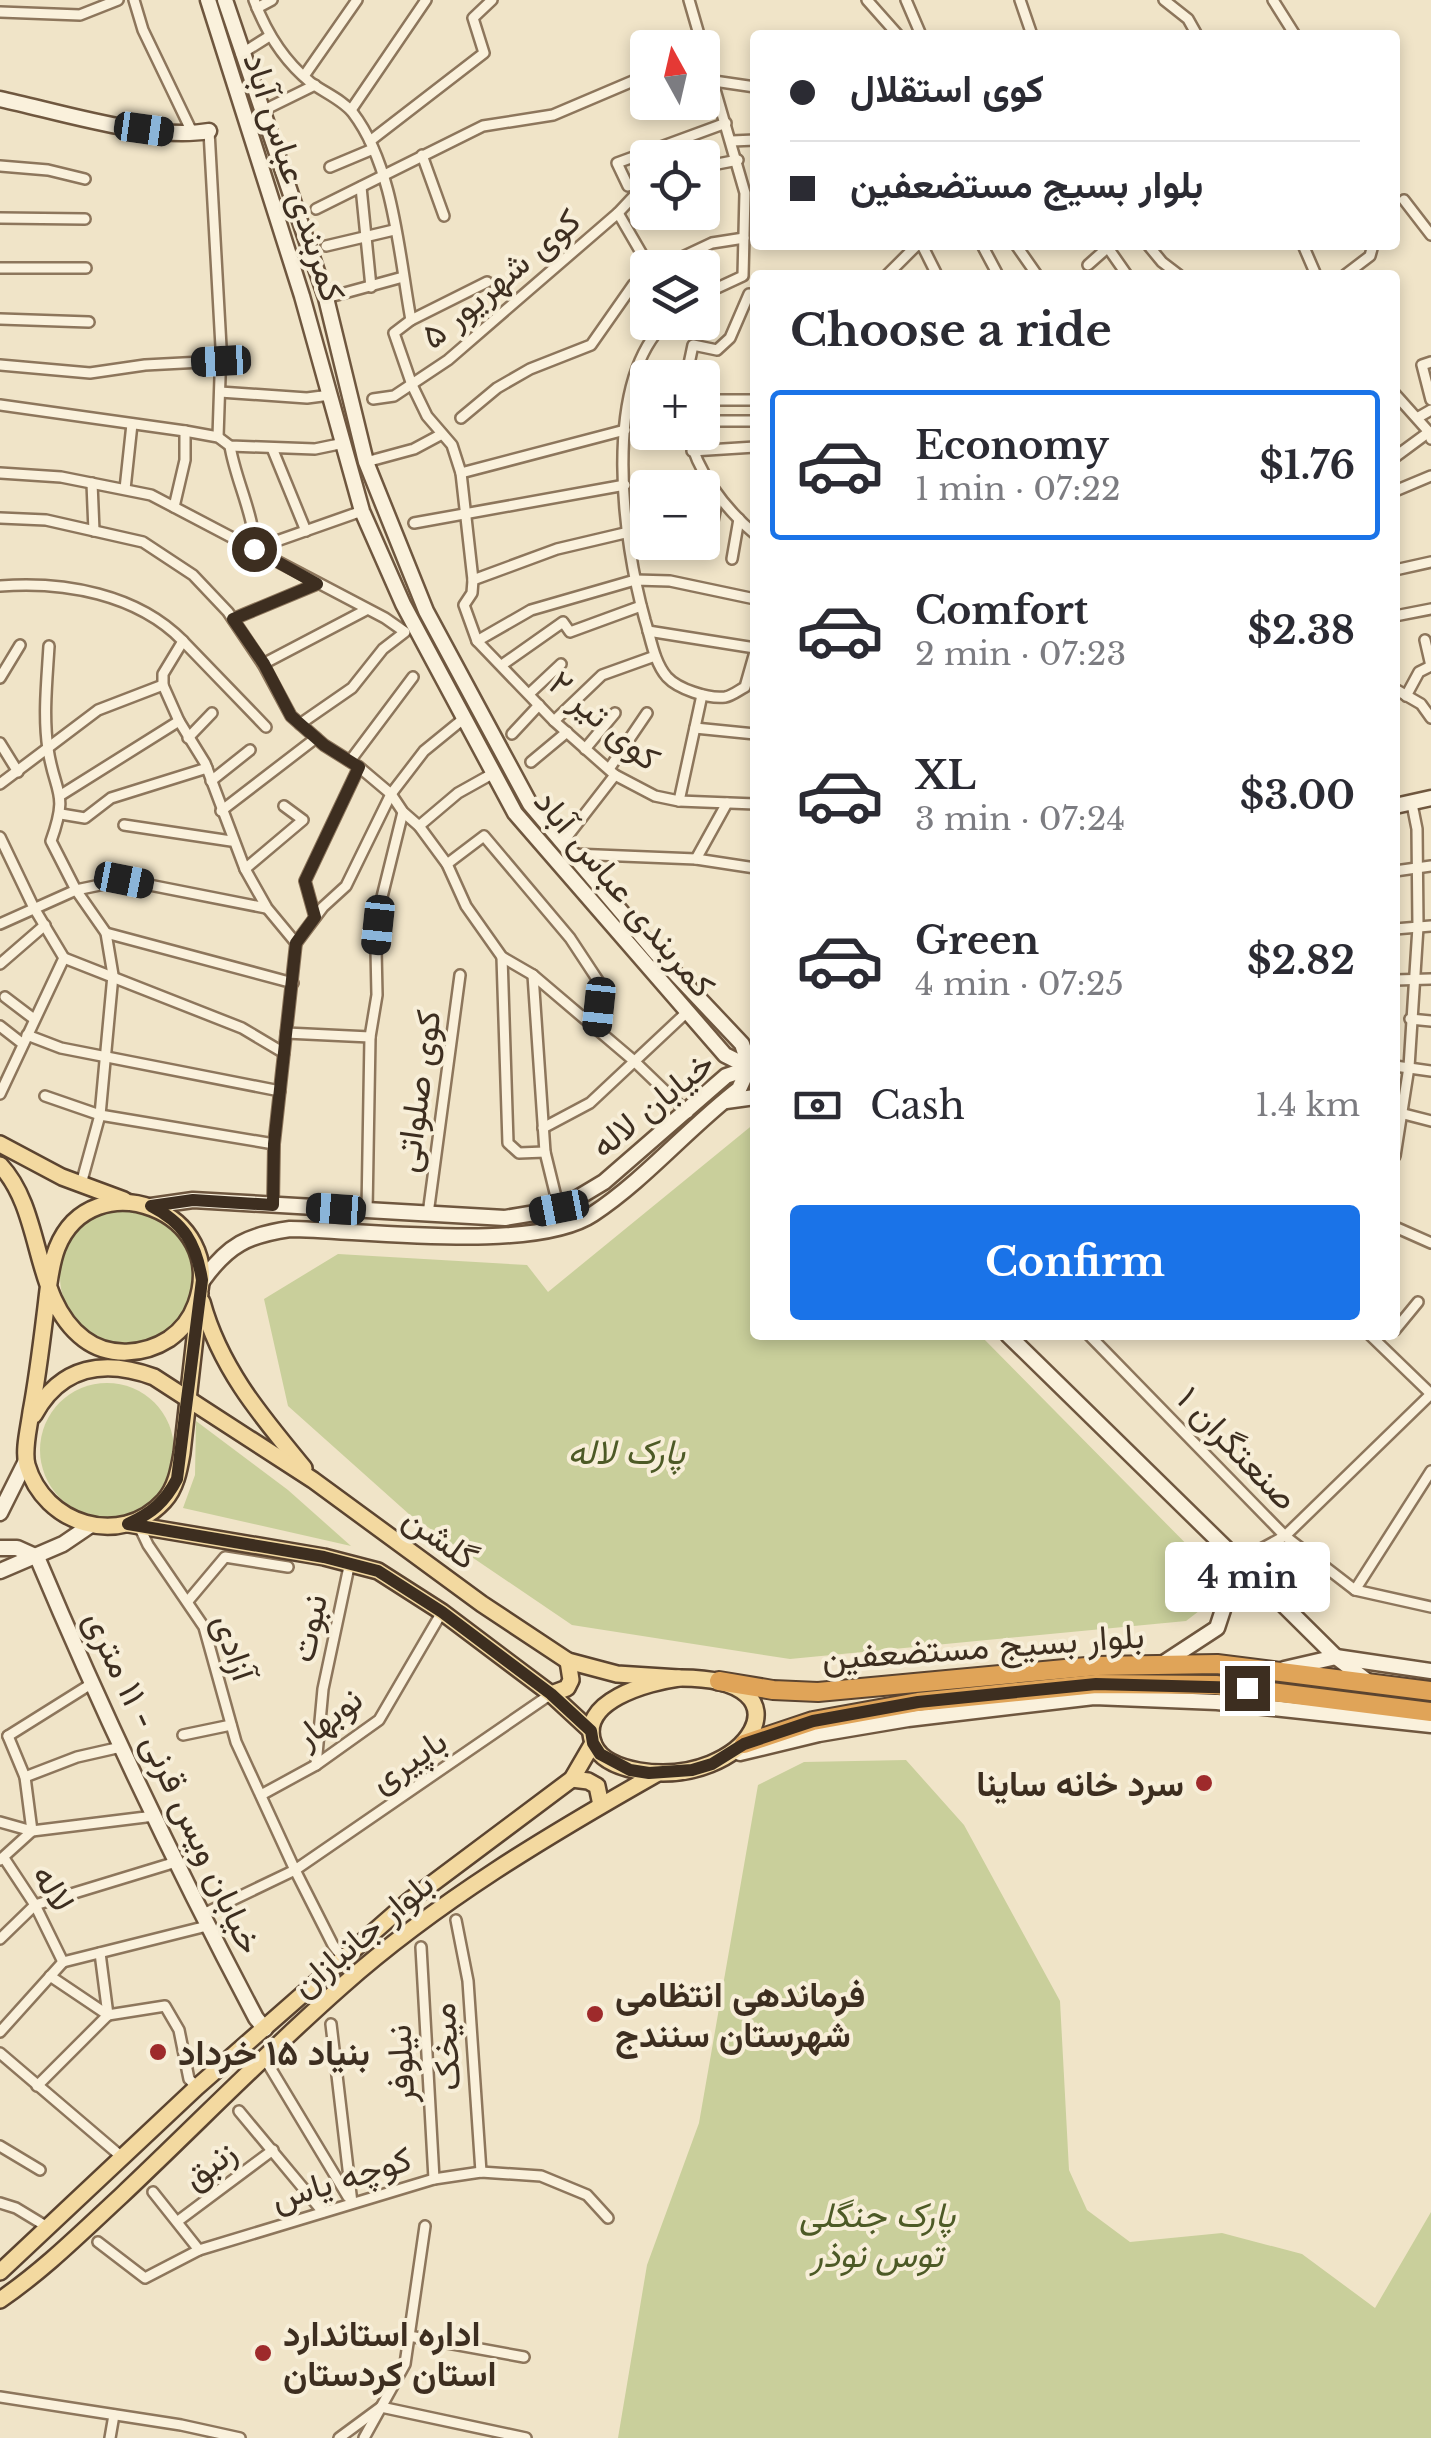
<!DOCTYPE html>
<html lang="en">
<head>
<meta charset="utf-8">
<style>
	:root { --surface:#fff; --page:#f7f7f7; --text:#2b2b33; --muted:#7c7c81; --line:#e1e1e2; --accent:#1a73e8 }
	body { margin:0; font-family:"Libre Baskerville",Vazirmatn,serif; background:var(--page); color:var(--text); height:100vh; display:flex; flex-direction:column; font-size:38px; white-space:nowrap }
	* { box-sizing:border-box; margin:0 }
	p { font-size:32px; color:var(--muted) }
	.icon { flex:none; width:55px; height:55px; fill:none; stroke:currentColor; stroke-width:2; stroke-linecap:round; stroke-linejoin:round }
	.map { position:relative; flex:1; overflow:hidden }
	.details { position:absolute; left:750px; top:270px; width:650px; height:1070px; display:flex; flex-direction:column; background:var(--surface); border-radius:10px; box-shadow:0 5px 15px #0003 }
	.details>* { flex:none }
	.hud { position:absolute; left:750px; top:30px; width:650px; height:220px; border-radius:10px; box-shadow:0 5px 15px #0003; display:grid; align-content:center; height:220px; padding:0 40px; background:var(--surface) }
	.needle { width:65px; rotate:352deg }
	.fabs { position:absolute; left:630px; top:30px; display:grid; gap:20px }
	.fabs a { display:grid; place-items:center; width:90px; height:90px; border-radius:10px; background:var(--surface); box-shadow:0 5px 15px #0003; font-size:50px }
	.end { position:absolute; width:45px; height:45px; margin:-22px; border:12px solid #3d2e20; background:#fff; box-shadow:0 0 0 5px #fff }
	.from { border-radius:50% }
	.bubble { position:absolute; height:70px; border-radius:10px; background:var(--surface); box-shadow:0 5px 15px #0003; font-size:32px; font-weight:700; line-height:70px; text-align:center }
	.car { position:absolute; width:30px; height:60px; margin:-30px -15px; border-radius:12px; box-shadow:0 0 8px 2px #0007; background:linear-gradient(#222 24%,#8ab4d8 0 40%,#222 0 76%,#8ab4d8 0 86%,#222 0) }
	.hud b { display:flex; align-items:center; gap:35px; height:95px; font-size:38px }
	.hud b+b { border-top:2px solid var(--line) }
	.hud i { width:25px; height:25px; background:var(--text) }
	ul { padding:0; list-style:none }
	li { display:flex; align-items:center; gap:30px; height:150px; margin:0 20px 15px; padding:0 20px; border:5px solid transparent; border-radius:10px }
	li div { flex:1 }
	li b { display:block; font-size:38px }
	li em { font-style:normal; font-weight:700 }
	li.active { border-color:var(--accent) }
	li>.icon { width:90px; height:90px; stroke-width:1.5 }
	h2 { padding:0 40px; font-size:45px; line-height:120px }
	.pay { display:flex; align-items:center; gap:25px; height:110px; padding:0 40px; font-size:38px }
	.pay p { margin-inline-start:auto }
	.cta { display:flex; gap:20px; margin-top:auto; padding:20px 40px }
	.cta a { flex:1; height:115px; border-radius:10px; background:var(--accent); color:#fff; font-size:40px; font-weight:700; line-height:115px; text-align:center }
	.map>svg:first-child { display:block }
	.green { fill:#c9cf9b }
	.lines { fill:none; stroke-linecap:round; stroke-linejoin:round }
	.street-casing { stroke:#8d765c; stroke-width:14 }
	.secondary-casing { stroke:#6f573f; stroke-width:19 }
	.primary-casing { stroke:#5b4430; stroke-width:20 }
	.highway-casing { stroke:#5b4430; stroke-width:22 }
	.street { stroke:#faf1dc; stroke-width:9 }
	.secondary { stroke:#faf1dc; stroke-width:14 }
	.primary { stroke:#f3d9a0; stroke-width:15 }
	.highway { stroke:#e0a458; stroke-width:18 }
	.route { stroke:#3d2e20; stroke-width:12 }
	.poi-dot { fill:#9e2a2b; stroke:#f7eed8; stroke-width:4 }
	.labels { text-anchor:middle; dominant-baseline:central; stroke-width:8; stroke-linejoin:round; paint-order:stroke }
	.street-label { font-size:35px; fill:#3d2e20; stroke:#f7eed8 }
	.park-label { font-size:35px; font-style:italic; fill:#4d5a26; stroke:#f7eed8 }
	.poi-label { font-size:35px; font-weight:bold; fill:#3d2e20; stroke:#f7eed8; text-anchor:start }
</style>
</head>
<body>
<div class="map">
<svg width="1431" height="2438" viewBox="0 0 1431 2438">
	<rect width="100%" height="100%" fill="#f0e4c8"/>
	<!-- green -->
	<g class="green">
		<path d="M755,1123V1335H980L1211,1569L1212,1601L1186,1621L790,1659L572,1625L410,1515L288,1406L264,1299L338,1254L527,1265L548,1292Z"/>
		<circle cx="127" cy="1277" r="67"/>
		<circle cx="107" cy="1450" r="67"/>
		<path d="M196,1421L288,1490L351,1546L183,1508L195,1475Z"/>
		<path d="M906,1760L964,1825L1060,2001L1069,2170L1087,2210L1130,2242L1222,2233L1302,2254L1375,2308L1431,2212V2438H618L647,2265L699,2123L758,1785L804,1762Z"/>
	</g>
	<g class="lines">
		<!-- street casing -->
		<g class="street-casing">
			<g id="street">
				<path d="M134,0L143,30L193,134"/>
				<path d="M254,0C266,32 283,60 310,82C323,92 343,100 353,113C394,167 399,255 411,320L394,333L412,385L427,416L452,445L461,473L473,580L472,593L464,605L477,641L554,721L615,775L655,796L679,801L755,804"/>
				<path d="M689,0L745,193L743,276L702,295"/>
				<path d="M867,0L898,35"/>
				<path d="M906,0L921,35"/>
				<path d="M1020,0L1032,35"/>
				<path d="M1164,0L1188,19L1197,35"/>
				<path d="M1273,0L1295,35"/>
				<path d="M257,8L272,0"/>
				<path d="M0,12L80,15L118,0"/>
				<path d="M241,54L268,37"/>
				<path d="M304,76L357,0"/>
				<path d="M714,81L755,87"/>
				<path d="M351,110L426,0"/>
				<path d="M262,111L315,85"/>
				<path d="M209,131L221,347L218,437"/>
				<path d="M370,141L484,53L473,18L492,0"/>
				<path d="M732,141L755,140"/>
				<path d="M422,155L444,216"/>
				<path d="M0,166L48,170L85,179"/>
				<path d="M330,167L373,149"/>
				<path d="M702,167L738,160"/>
				<path d="M628,186L617,163L726,123"/>
				<path d="M361,187L371,287"/>
				<path d="M1404,200L1431,235"/>
				<path d="M316,209L483,126L553,115L633,81L648,80"/>
				<path d="M618,213L633,197L648,191"/>
				<path d="M0,218L85,219"/>
				<path d="M922,245L937,275"/>
				<path d="M982,245L998,275"/>
				<path d="M1016,245L1037,275"/>
				<path d="M1106,245L1127,275"/>
				<path d="M1148,245L1162,262L1179,275"/>
				<path d="M1303,245L1316,275"/>
				<path d="M326,246L394,230"/>
				<path d="M1088,265L1106,249"/>
				<path d="M0,268H86"/>
				<path d="M659,268L712,243L744,238"/>
				<path d="M887,275L917,245"/>
				<path d="M1345,275L1370,256L1373,245"/>
				<path d="M326,298L403,277"/>
				<path d="M0,319L89,322"/>
				<path d="M411,320L487,282"/>
				<path d="M666,322C601,384 623,542 645,620C651,639 654,662 667,677C678,689 708,699 725,697C732,696 739,690 745,687L755,652"/>
				<path d="M1431,362L1422,365L1431,400"/>
				<path d="M0,365L90,373L145,365L221,361"/>
				<path d="M686,378L693,345L717,350L730,338L749,294"/>
				<path d="M220,392L307,398L330,395"/>
				<path d="M1395,394L1429,432L1431,439"/>
				<path d="M630,396L648,398"/>
				<path d="M373,399L394,396L448,360L618,213L650,268"/>
				<path d="M702,400H755"/>
				<path d="M0,405L185,431L218,437L230,446L315,449L344,443"/>
				<path d="M461,418L497,388L530,369L591,345L633,285L648,274"/>
				<path d="M1417,418L1431,410"/>
				<path d="M702,421H755"/>
				<path d="M688,432C697,472 724,508 755,534"/>
				<path d="M230,446C235,479 256,519 254,549L362,511"/>
				<path d="M272,448L306,531"/>
				<path d="M692,451L755,447"/>
				<path d="M1395,457L1429,432"/>
				<path d="M366,462L414,449L442,434"/>
				<path d="M0,473L61,477L151,495L385,618L405,632L383,649L352,688L300,724"/>
				<path d="M461,473L625,430"/>
				<path d="M92,483L94,531"/>
				<path d="M125,489L132,424"/>
				<path d="M1395,491L1431,476"/>
				<path d="M174,507L185,460V431"/>
				<path d="M0,518L46,520L143,542L193,575L228,612L263,664L291,716L324,745L359,767L391,794L403,812L419,826L447,864L466,906L502,957L533,975L633,1060L688,1113"/>
				<path d="M627,521L648,523"/>
				<path d="M414,523L625,485"/>
				<path d="M707,552L718,496"/>
				<path d="M732,559L739,519"/>
				<path d="M1395,570L1431,562"/>
				<path d="M473,580L557,549L629,532"/>
				<path d="M0,586C64,581 137,594 183,641L163,674V685L179,721L205,763L245,869L267,908L296,943L274,1144L273,1205"/>
				<path d="M1395,616L1431,609"/>
				<path d="M233,619L317,584"/>
				<path d="M648,631L755,648"/>
				<path d="M1425,640L1431,666"/>
				<path d="M183,641L266,727"/>
				<path d="M477,641L531,610L635,580L670,581L755,599"/>
				<path d="M49,646C47,680 43,716 48,749C55,795 69,791 51,841L76,890L106,933L113,975L100,1115L81,1184"/>
				<path d="M263,664L366,610"/>
				<path d="M502,665L563,622L570,632L641,606"/>
				<path d="M0,678L20,645"/>
				<path d="M1395,689L1421,704L1431,718"/>
				<path d="M529,694L561,664"/>
				<path d="M1406,696L1419,672L1431,666"/>
				<path d="M554,721L602,675L655,656"/>
				<path d="M695,728L755,734"/>
				<path d="M512,734L539,705"/>
				<path d="M188,738L212,713"/>
				<path d="M0,743L18,772"/>
				<path d="M585,749L615,713"/>
				<path d="M350,761L413,677"/>
				<path d="M531,762L567,732"/>
				<path d="M609,769L647,713"/>
				<path d="M211,781L250,750"/>
				<path d="M0,784L98,710L163,685"/>
				<path d="M61,795L179,721"/>
				<path d="M679,801L702,695"/>
				<path d="M221,811L316,738"/>
				<path d="M61,814L85,818L111,798L207,768"/>
				<path d="M124,825L231,841"/>
				<path d="M419,826L458,793L492,774"/>
				<path d="M0,837L34,908L64,958"/>
				<path d="M563,842L615,775"/>
				<path d="M573,854L696,859L755,868"/>
				<path d="M696,859L727,803"/>
				<path d="M447,864L484,836L570,938L601,985L597,1028"/>
				<path d="M245,869L303,820L284,806"/>
				<path d="M1395,871L1431,866"/>
				<path d="M315,917L305,881L359,767"/>
				<path d="M0,924L76,890L124,880L266,908"/>
				<path d="M1395,929L1431,926"/>
				<path d="M106,933L293,983"/>
				<path d="M296,943L323,907L346,886L391,794L424,751L462,720"/>
				<path d="M502,957L508,1143L519,1153L545,1152"/>
				<path d="M64,958L242,1028L284,1053"/>
				<path d="M0,964L45,925"/>
				<path d="M533,975L545,1152L559,1209"/>
				<path d="M1395,980L1431,979"/>
				<path d="M5,997L34,1019"/>
				<path d="M1410,1019L1431,1021"/>
				<path d="M0,1026L23,1044"/>
				<path d="M286,1033L370,1037"/>
				<path d="M27,1035L61,1048L280,1091"/>
				<path d="M1395,1066L1431,1071"/>
				<path d="M0,1094L64,958"/>
				<path d="M45,1096L100,1115L274,1144"/>
				<path d="M1400,1113L1431,1121"/>
				<path d="M543,1128L590,1103L686,1013"/>
				<path d="M1395,1156L1409,1067L1418,927L1417,829L1412,804"/>
				<path d="M367,1211L370,1037L377,995L376,949L381,901L403,812"/>
				<path d="M428,1214L460,975"/>
				<path d="M1395,1227L1431,1243"/>
				<path d="M1395,1330L1418,1302"/>
				<path d="M1089,1335L1285,1536L1355,1590L1431,1607"/>
				<path d="M1370,1335L1431,1394"/>
				<path d="M139,1526L148,1545L204,1627L236,1742L295,1870L333,1945L343,1958"/>
				<path d="M1239,1561L1285,1536L1431,1394"/>
				<path d="M1355,1590L1431,1471"/>
				<path d="M188,1601L225,1557L288,1567"/>
				<path d="M183,1735L231,1725"/>
				<path d="M8,1736L91,1684"/>
				<path d="M316,1765L323,1689L350,1562"/>
				<path d="M25,1777L77,1757L121,1747"/>
				<path d="M261,1795L316,1765L379,1720L442,1612"/>
				<path d="M0,1822L32,1831L154,1816"/>
				<path d="M4,1858L35,1905L63,1962"/>
				<path d="M0,1860L32,1831L25,1777L8,1736"/>
				<path d="M201,1915L295,1870L551,1694"/>
				<path d="M456,1920L468,1981L481,2172"/>
				<path d="M0,1939L35,1905L176,1862"/>
				<path d="M421,1947L434,2179"/>
				<path d="M100,1953L108,2015"/>
				<path d="M63,1962L207,1926"/>
				<path d="M50,1976L108,2015"/>
				<path d="M108,2015L165,2006L179,2030L189,2079L197,2087"/>
				<path d="M331,2024L352,2203"/>
				<path d="M0,2032L63,1962"/>
				<path d="M0,2053L123,2158"/>
				<path d="M265,2059L348,2197"/>
				<path d="M37,2086L108,2015"/>
				<path d="M239,2111L323,2212"/>
				<path d="M0,2146L40,2170"/>
				<path d="M153,2192L199,2250"/>
				<path d="M0,2203L16,2208L49,2228"/>
				<path d="M178,2221L273,2150"/>
				<path d="M98,2242L145,2278L199,2250L434,2179L481,2172L541,2176L587,2195L608,2218"/>
				<path d="M409,2336L524,2357"/>
				<path d="M0,2397L181,2425L240,2438"/>
				<path d="M110,2438L114,2415"/>
				<path d="M339,2438L381,2407L526,2438"/>
				<path d="M364,2438L405,2364L425,2226"/>
			</g>
		</g>
		<!-- secondary casing -->
		<g class="secondary-casing">
			<g id="secondary">
				<path d="M208,0L302,296L362,511L403,604L515,813L725,1055L749,1067"/>
				<path d="M225,0L326,298L366,462L426,611L530,804L657,954L742,1044L750,1068"/>
				<path d="M0,99C60,112 150,141 209,131"/>
				<path d="M1395,806L1431,798"/>
				<path d="M726,1101L755,1097"/>
				<path d="M151,1206L193,1200L505,1218L559,1209L604,1182L726,1076L755,1066"/>
				<path d="M203,1280C228,1245 248,1235 290,1229C364,1230 535,1253 593,1214C646,1179 688,1128 739,1089L749,1067"/>
				<path d="M1008,1335L1239,1561"/>
				<path d="M0,1513L26,1461"/>
				<path d="M0,1548H17L37,1557"/>
				<path d="M37,1557C103,1714 176,1867 256,2018L265,2029"/>
				<path d="M0,1571L63,1544L91,1525"/>
				<path d="M1162,1664L1217,1628L1239,1561L1336,1657L1367,1681"/>
				<path d="M1284,1669L1336,1657L1431,1671"/>
				<path d="M740,1753L819,1734L908,1719L1094,1697L1217,1702L1431,1725"/>
			</g>
		</g>
		<!-- primary casing -->
		<g class="primary-casing">
			<g id="primary">
				<path d="M0,1144L62,1177L124,1200"/>
				<path d="M0,1165C45,1213 31,1299 84,1339C109,1358 144,1355 169,1339C182,1330 191,1318 196,1304C230,1211 92,1160 57,1248C49,1269 48,1293 45,1315C41,1348 37,1380 31,1412C29,1428 23,1450 27,1465C44,1524 120,1549 164,1501C176,1488 179,1470 182,1453L200,1293"/>
				<path d="M202,1302C220,1368 261,1416 304,1468"/>
				<path d="M34,1415C61,1365 105,1359 154,1377L313,1480L482,1604L568,1661L617,1674L679,1678"/>
				<path d="M128,1524L324,1557L378,1571L442,1612L551,1694L591,1731"/>
				<path d="M679,1678C818,1677 747,1789 639,1771C623,1768 601,1761 594,1745C575,1701 650,1682 679,1678Z"/>
				<path d="M551,1694L567,1688L571,1680L568,1661"/>
				<path d="M572,1779L588,1781L597,1786L601,1805"/>
				<path d="M0,2272L197,2087L409,1901L572,1779L593,1743"/>
				<path d="M0,2300C44,2270 82,2232 121,2196C195,2126 266,2053 342,1986C438,1901 547,1836 658,1773"/>
			</g>
		</g>
		<!-- highway casing -->
		<g class="highway-casing">
			<g id="highway">
				<path d="M719,1681L773,1690L818,1692L1097,1666L1217,1664L1431,1691"/>
				<path d="M744,1744L813,1721L918,1702L1096,1684L1216,1685L1431,1712"/>
			</g>
		</g>
		<!-- street -->
		<use href="#street" class="street"/>
		<!-- secondary -->
		<use href="#secondary" class="secondary"/>
		<!-- primary -->
		<use href="#primary" class="primary"/>
		<!-- highway -->
		<use href="#highway" class="highway"/>
	</g>
	<g class="lines">
		<!-- route -->
		<path class="route" d="M254,549L317,584L233,619L264,664L291,716L324,745L359,767L305,881L315,917L296,943L274,1144L273,1205L193,1200L151,1206C184,1223 196,1243 202,1280L177,1479C165,1502 152,1513 128,1524L324,1557L378,1571L442,1612L551,1694L591,1731L593,1743L600,1754L630,1770L649,1773L692,1770L712,1764L744,1744L813,1721L918,1702L1096,1684L1247,1688"/>
	</g>
	<!-- markers -->
	<g class="poi-dot">
		<circle cx="1204" cy="1783" r="10"/>
		<circle cx="595" cy="2014" r="10"/>
		<circle cx="158" cy="2052" r="10"/>
		<circle cx="263" cy="2353" r="10"/>
	</g>
	<g class="labels">
		<!-- street labels -->
		<g class="street-label">
			<text transform="translate(295 177) rotate(72)">کمربندی عباس آباد</text>
			<text transform="translate(500 278) rotate(-40)">کوی شهریور ۵</text>
			<text transform="translate(605 720) rotate(40)">کوی تیر ۲</text>
			<text transform="translate(625 893) rotate(50)">کمربندی عباس آباد</text>
			<text transform="translate(417 1091) rotate(-82)">کوی صلواتی</text>
			<text transform="translate(652 1104) rotate(-39)">خیابان لاله</text>
			<text transform="translate(1238 1448) rotate(46)">۱ صنعتگران</text>
			<text transform="translate(441 1537) rotate(36)">گلشن</text>
			<text transform="translate(308 1628) rotate(-78)">نبوت</text>
			<text transform="translate(983 1646) rotate(-4)">بلوار بسیج مستضعفین</text>
			<text transform="translate(235 1647) rotate(71)">آزادی</text>
			<text transform="translate(328 1717) rotate(-38)">نوبهار</text>
			<text transform="translate(408 1760) rotate(-34)">باپیری</text>
			<text transform="translate(174 1782) rotate(65)">خیابان ویس قرنی - ۱۱ متری</text>
			<text transform="translate(54 1888) rotate(60)">لاله</text>
			<text transform="translate(362 1934) rotate(-40)">بلوار جانبازان</text>
			<text transform="translate(445 2047) rotate(-94)">میخک</text>
			<text transform="translate(400 2064) rotate(-93)">نیلوفر</text>
			<text transform="translate(209 2164) rotate(-37)">زنبق</text>
			<text transform="translate(341 2178) rotate(-17)">کوچه یاس</text>
		</g>
		<!-- park labels -->
		<g class="park-label">
			<text x="626" y="1451">پارک لاله</text>
			<text x="877" y="2214">پارک جنگلی<tspan x="877" dy="40">توس نوذر</tspan></text>
		</g>
		<!-- poi labels -->
		<g class="poi-label">
			<text x="1184" y="1783" text-anchor="end">سرد خانه ساینا</text>
			<text x="615" y="1994">فرماندهی انتظامی<tspan x="615" dy="40">شهرستان سنندج</tspan></text>
			<text x="178" y="2052">بنیاد ۱۵ خرداد</text>
			<text x="283" y="2333">اداره استاندارد<tspan x="283" dy="40">استان کردستان</tspan></text>
		</g>
	</g>
</svg>
<div class="fabs">
<a><svg class="needle" viewBox="-14 -14 28 28"><path d="M0-13l5 13h-10z" fill="#e53935"/><path d="M0 13l5-13h-10z" fill="#7c7c81"/></svg></a>
<a><svg class="icon" aria-label="locate" viewBox="0 0 24 24"><circle cx="12" cy="12" r="6"/><path d="M12 2v4M12 18v4M2 12h4M18 12h4"/></svg></a>
<a><svg class="icon" aria-label="layers" viewBox="0 0 24 24"><path d="M12 4l9 5-9 5-9-5zM3 14l9 5 9-5"/></svg></a>
<a>+</a>
<a>−</a>
</div>
<i class="end from" style="left:254px;top:549px"></i>
<i class="end" style="left:1247px;top:1688px"></i>
<div class="bubble" style="left:1165px;top:1542px;width:165px">4 min</div>
<i class="car" style="left:144px;top:129px;rotate:98deg"></i>
<i class="car" style="left:221px;top:361px;rotate:267deg"></i>
<i class="car" style="left:124px;top:880px;rotate:101deg"></i>
<i class="car" style="left:378px;top:925px;rotate:186deg"></i>
<i class="car" style="left:599px;top:1007px;rotate:186deg"></i>
<i class="car" style="left:559px;top:1208px;rotate:259deg"></i>
<i class="car" style="left:336px;top:1209px;rotate:274deg"></i>
<div class="hud">
<b><i class="from"></i>کوی استقلال</b>
<b><i></i>بلوار بسیج مستضعفین</b>
</div>
<section class="details">
<h2>Choose a ride</h2>
<ul>
<li class="active"><svg class="icon" aria-label="car" viewBox="0 0 24 24"><path d="M5 17H2v-5l4-1 3-4h7l3 4 3 1v5h-3M9 17h6M6 11h13"/><circle cx="7" cy="17" r="2"/><circle cx="17" cy="17" r="2"/></svg><div><b>Economy</b><p>1 min · 07:22</p></div><em>$1.76</em></li>
<li><svg class="icon" aria-label="car" viewBox="0 0 24 24"><path d="M5 17H2v-5l4-1 3-4h7l3 4 3 1v5h-3M9 17h6M6 11h13"/><circle cx="7" cy="17" r="2"/><circle cx="17" cy="17" r="2"/></svg><div><b>Comfort</b><p>2 min · 07:23</p></div><em>$2.38</em></li>
<li><svg class="icon" aria-label="car" viewBox="0 0 24 24"><path d="M5 17H2v-5l4-1 3-4h7l3 4 3 1v5h-3M9 17h6M6 11h13"/><circle cx="7" cy="17" r="2"/><circle cx="17" cy="17" r="2"/></svg><div><b>XL</b><p>3 min · 07:24</p></div><em>$3.00</em></li>
<li><svg class="icon" aria-label="car" viewBox="0 0 24 24"><path d="M5 17H2v-5l4-1 3-4h7l3 4 3 1v5h-3M9 17h6M6 11h13"/><circle cx="7" cy="17" r="2"/><circle cx="17" cy="17" r="2"/></svg><div><b>Green</b><p>4 min · 07:25</p></div><em>$2.82</em></li>
</ul>
<div class="pay"><svg class="icon" aria-label="cash" viewBox="0 0 24 24"><path d="M3 7h18v10H3z"/><circle cx="12" cy="12" r="2"/></svg>Cash<p>1.4 km</p></div>
<div class="cta"><a>Confirm</a></div>
</section>
</div>
</body>
</html>
